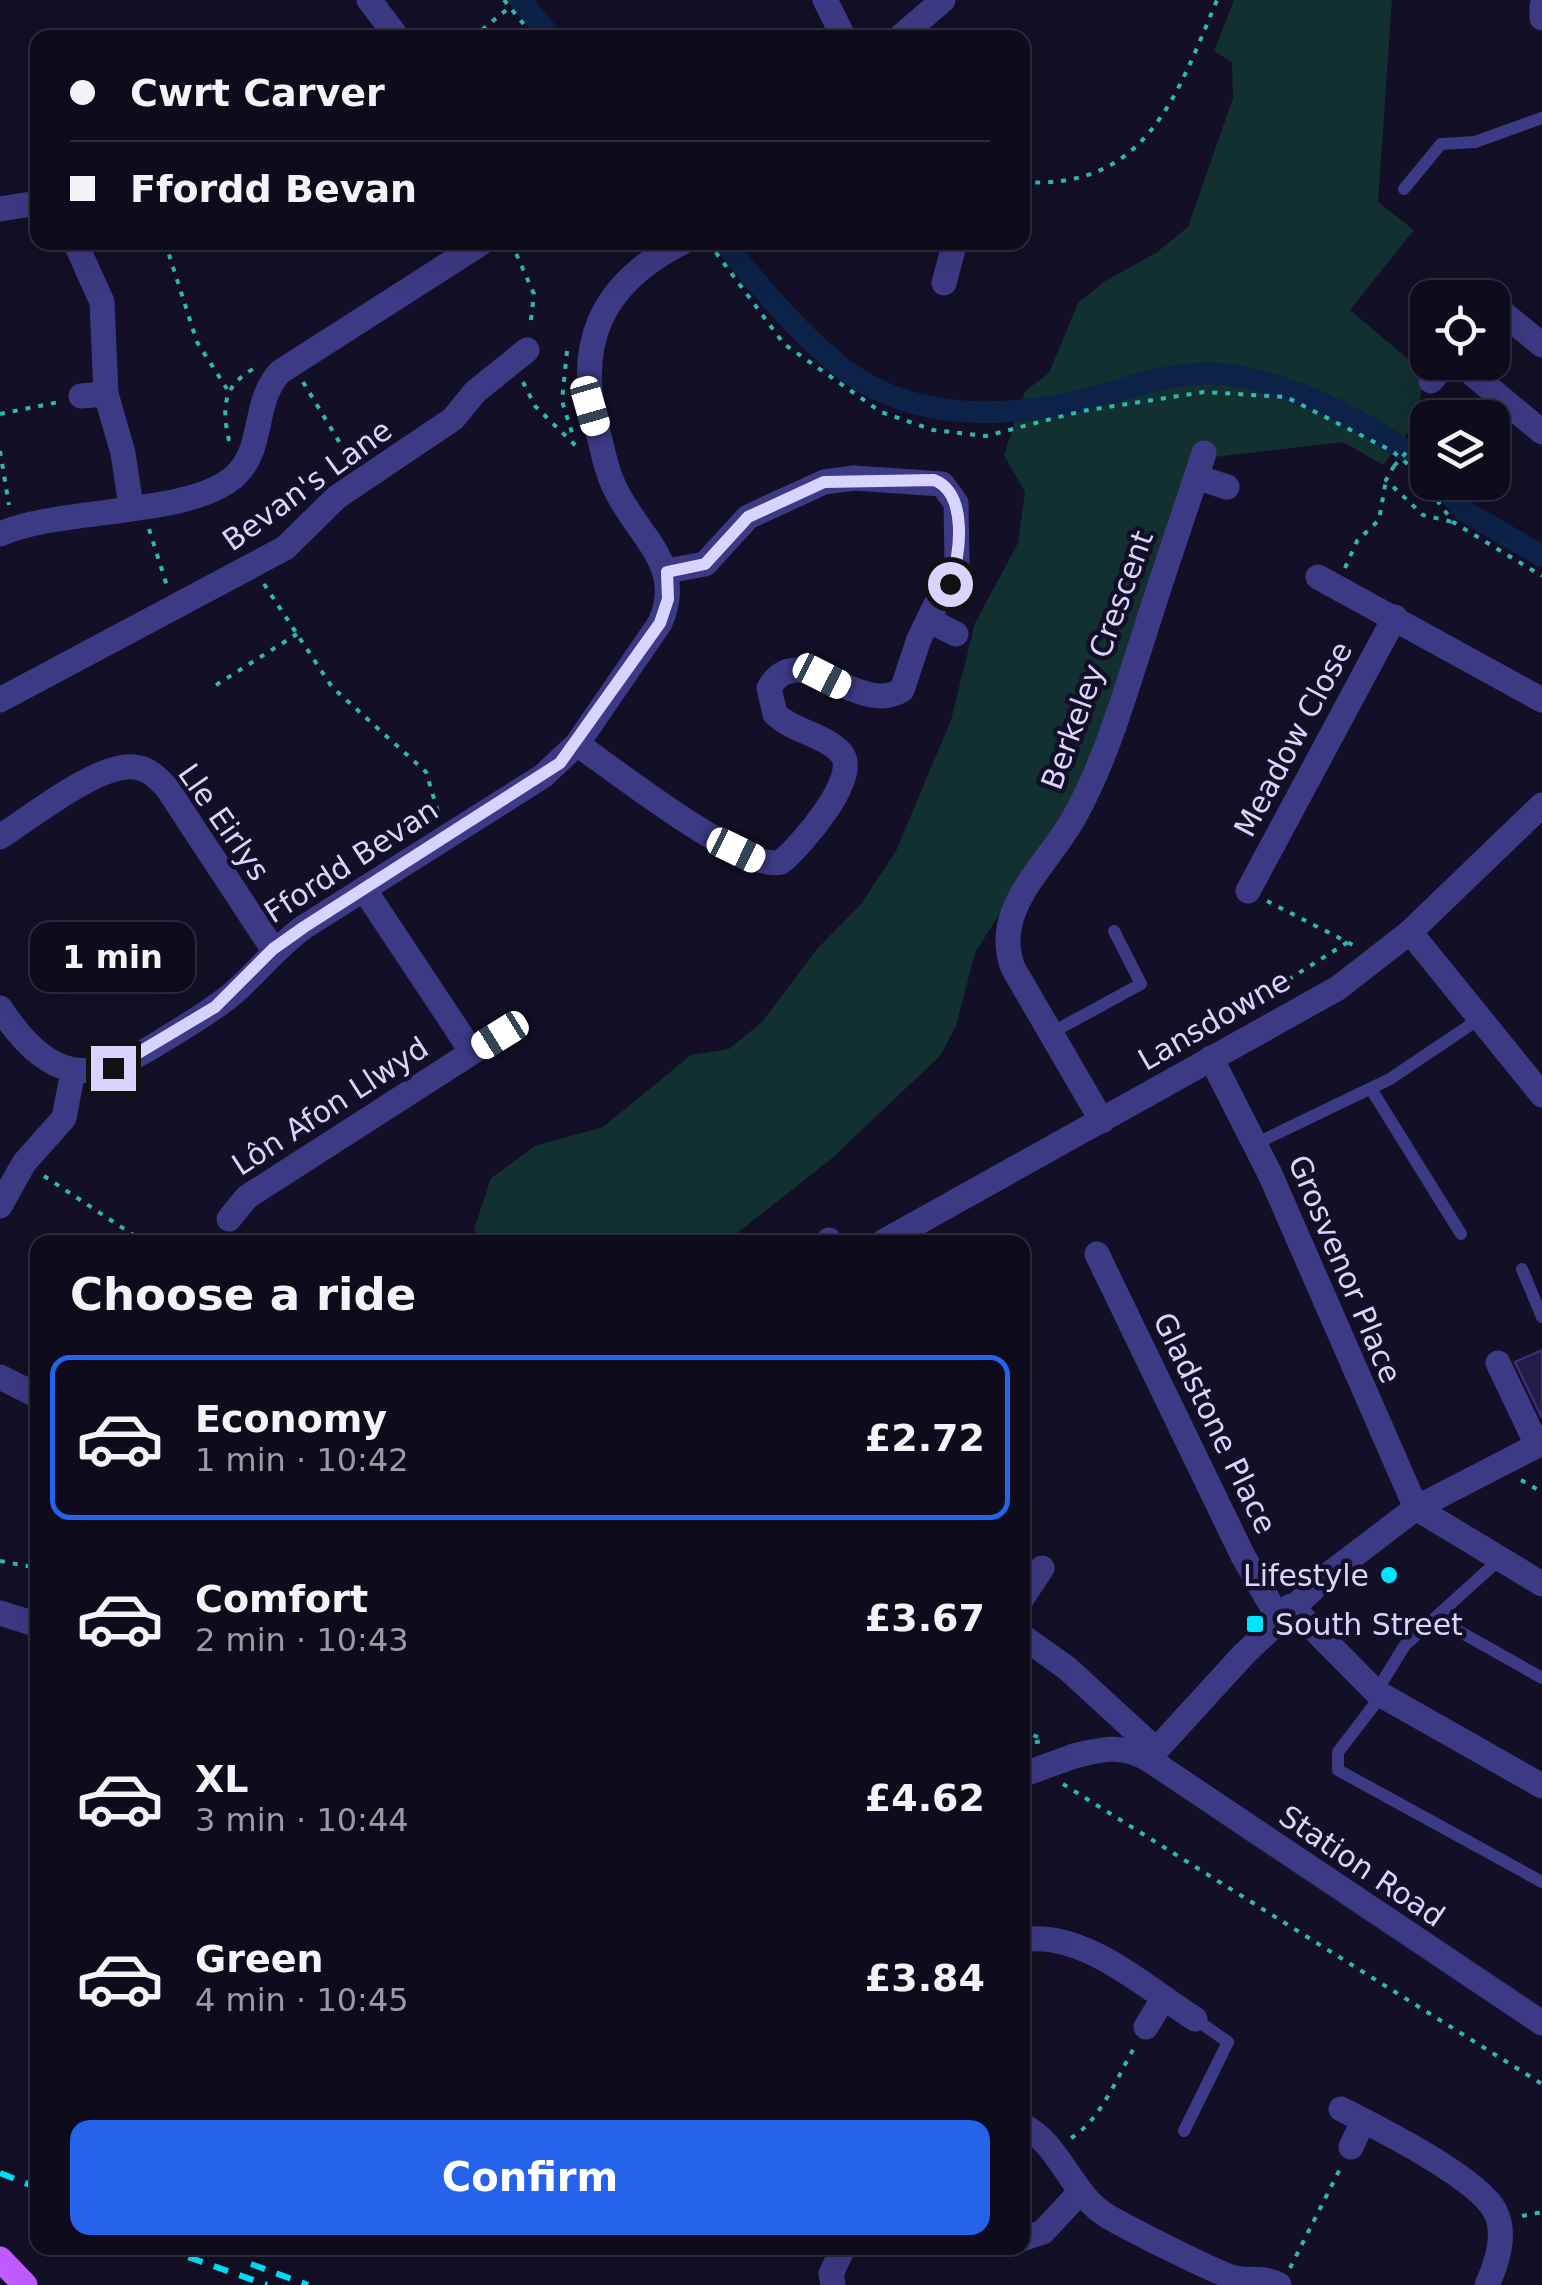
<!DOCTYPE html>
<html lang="en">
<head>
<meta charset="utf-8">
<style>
	:root { --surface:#0e0b1c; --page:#171425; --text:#f1f3f6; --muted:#9b9ba3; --line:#2e2b3b; --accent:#2563eb }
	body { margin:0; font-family:"DejaVu Sans",sans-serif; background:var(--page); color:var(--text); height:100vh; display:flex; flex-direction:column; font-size:38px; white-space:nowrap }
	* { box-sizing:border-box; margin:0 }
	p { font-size:32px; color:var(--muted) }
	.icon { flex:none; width:55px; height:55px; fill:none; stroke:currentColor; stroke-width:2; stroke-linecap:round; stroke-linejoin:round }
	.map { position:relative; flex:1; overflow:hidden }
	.sheet { position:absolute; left:30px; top:1235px; width:1000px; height:1020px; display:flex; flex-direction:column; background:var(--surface); border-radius:20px; box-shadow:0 10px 40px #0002,0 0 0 2px var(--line) }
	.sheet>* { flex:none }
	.banner { position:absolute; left:30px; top:30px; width:1000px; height:220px; border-radius:20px; box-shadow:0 10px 40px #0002,0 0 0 2px var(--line); display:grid; align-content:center; height:220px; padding:0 40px; background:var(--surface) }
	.buttons { position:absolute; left:1410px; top:280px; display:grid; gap:20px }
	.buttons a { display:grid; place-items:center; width:100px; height:100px; border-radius:20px; background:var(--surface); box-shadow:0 10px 40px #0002,0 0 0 2px var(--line); font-size:50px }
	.end { position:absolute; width:45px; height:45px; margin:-22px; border:12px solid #d9d4ff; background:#111; box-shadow:0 0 0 5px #111 }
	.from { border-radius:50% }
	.bubble { position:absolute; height:70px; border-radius:20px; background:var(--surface); box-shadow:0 10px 40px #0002,0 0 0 2px var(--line); font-size:32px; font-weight:700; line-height:70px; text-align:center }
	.car { position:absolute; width:30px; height:60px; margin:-30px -15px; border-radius:12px; box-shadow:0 0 8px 2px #0007; background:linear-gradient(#fff 24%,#345 0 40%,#fff 0 76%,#345 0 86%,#fff 0) }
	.banner b { display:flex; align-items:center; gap:35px; height:95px; font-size:38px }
	.banner b+b { border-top:2px solid var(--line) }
	.banner i { width:25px; height:25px; background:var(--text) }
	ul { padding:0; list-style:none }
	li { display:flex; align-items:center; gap:30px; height:165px; margin:0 20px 15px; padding:0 20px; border:5px solid transparent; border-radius:20px }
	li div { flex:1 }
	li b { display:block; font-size:38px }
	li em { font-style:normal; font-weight:700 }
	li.selected { border-color:var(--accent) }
	li>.icon { width:90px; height:90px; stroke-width:1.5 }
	h2 { padding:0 40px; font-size:45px; line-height:120px }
	.action { display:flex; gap:20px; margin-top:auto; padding:20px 40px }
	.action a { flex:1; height:115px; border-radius:20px; background:var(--accent); color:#fff; font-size:40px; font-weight:700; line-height:115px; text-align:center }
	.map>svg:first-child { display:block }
	.green { fill:#12302f }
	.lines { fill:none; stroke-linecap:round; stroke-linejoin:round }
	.canal { stroke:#0c2248; stroke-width:22 }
	.building { fill:#241b47; stroke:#3b2d73; stroke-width:2.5 }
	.path { stroke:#2fb8b0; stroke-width:4; stroke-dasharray:5 8; stroke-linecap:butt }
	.service { stroke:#3d3a85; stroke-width:12 }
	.minor { stroke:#3d3a85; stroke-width:25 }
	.tertiary { stroke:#3d3a85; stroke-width:25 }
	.primary { stroke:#c25bff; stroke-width:25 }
	.rail { stroke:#00e5ff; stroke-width:6; stroke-dasharray:15 12; stroke-linecap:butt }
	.path-bridge { stroke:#2fb8b0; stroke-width:4; stroke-dasharray:5 8; stroke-linecap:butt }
	.tertiary-bridge { stroke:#3d3a85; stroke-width:25 }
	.route { stroke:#d9d4ff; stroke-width:12 }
	.poi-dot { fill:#00e5ff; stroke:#130f26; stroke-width:4 }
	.labels { text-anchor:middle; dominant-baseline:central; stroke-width:9; stroke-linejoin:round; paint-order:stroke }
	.street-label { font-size:30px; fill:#d9d4ff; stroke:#130f26 }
	.poi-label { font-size:30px; fill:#d9d4ff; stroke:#130f26; text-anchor:end }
</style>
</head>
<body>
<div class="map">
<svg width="1542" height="2285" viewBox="0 0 1542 2285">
	<rect width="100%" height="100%" fill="#130f26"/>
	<!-- green -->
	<path class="green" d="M1234,0H1392L1378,202L1414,230L1350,310L1425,373L1416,422L1383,465L1343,442L1215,457L1096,760L975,953L956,1026L940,1056L831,1159L726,1242H479L474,1229L491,1178L535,1146L603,1127L691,1055L729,1049L762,1022L817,949L861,904L896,851L951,720L975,623L1018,543L1025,492L1004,455L1025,391L1049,373L1078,303L1105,281L1156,253L1188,227L1233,98L1232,62L1214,51Z"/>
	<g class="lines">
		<!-- canal -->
		<g class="canal">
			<path d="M520,0L552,38"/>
			<path d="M724,242C760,288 825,366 878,390C931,415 992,416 1049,407C1111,398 1172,364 1236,376C1304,388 1373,425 1428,467"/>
			<path d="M1440,482L1464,511L1542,556"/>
		</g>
	</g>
	<!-- building -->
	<path class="building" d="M1542,1350V1418L1515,1362Z"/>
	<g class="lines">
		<!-- path -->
		<g class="path">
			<path d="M504,0L535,38"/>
			<path d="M472,38L510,7"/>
			<path d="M1022,182C1146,190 1176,98 1217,0"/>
			<path d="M165,242L197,342L227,389"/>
			<path d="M511,242L534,294L530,328"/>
			<path d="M708,242L784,344L881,412L933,430L986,436L1082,411L1204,392L1286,397L1392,451L1415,470L1453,522L1542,576"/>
			<path d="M567,351L562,401L574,439"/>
			<path d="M303,382L346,453"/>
			<path d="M523,382L535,406L576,446"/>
			<path d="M0,414L59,402"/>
			<path d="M1428,418L1433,401"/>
			<path d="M1420,437L1428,418"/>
			<path d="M229,441C222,408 222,387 253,369"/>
			<path d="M0,451L9,505"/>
			<path d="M1394,466L1386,480L1423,515L1453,522"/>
			<path d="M149,529L167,586"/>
			<path d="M1345,568L1357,541L1379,520L1386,480"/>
			<path d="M264,584L332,687L426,772L439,815"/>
			<path d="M216,685L297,634"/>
			<path d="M1267,901L1357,947"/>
			<path d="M1251,1011V1003L1348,942"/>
			<path d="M44,1176L144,1242"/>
			<path d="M1521,1480L1542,1492"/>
			<path d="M0,1561L38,1568"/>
			<path d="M1022,1729L1045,1741"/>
			<path d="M1022,1744L1044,1741"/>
			<path d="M1063,1784L1542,2084"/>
			<path d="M1071,2138C1100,2121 1118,2076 1134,2048"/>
			<path d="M1522,2216L1542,2212"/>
			<path d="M1290,2268L1342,2165"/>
		</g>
		<!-- service -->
		<g class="service">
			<path d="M1404,189L1441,144L1475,142L1542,118"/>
			<path d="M1051,1033L1141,984L1114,931"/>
			<path d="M1371,1089L1461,1234"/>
			<path d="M1255,1144L1390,1079L1479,1019"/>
			<path d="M1522,1269L1542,1317"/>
			<path d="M1441,1614L1448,1625L1542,1678"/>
			<path d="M1376,1692L1405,1645L1500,1559"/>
			<path d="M1381,1696L1338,1752V1770L1542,1882"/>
			<path d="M1184,2131L1228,2042L1195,2019"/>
		</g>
		<!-- minor -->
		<g class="minor">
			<path d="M369,0L398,38"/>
			<path d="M825,0L844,38"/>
			<path d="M1542,6V18"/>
			<path d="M899,38L943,0"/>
			<path d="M0,209L38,203"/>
			<path d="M75,242L102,302L106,394L123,453L131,506"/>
			<path d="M944,283L955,242"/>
			<path d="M1492,313H1503L1542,345"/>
			<path d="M1458,362L1542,432"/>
			<path d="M1431,381L1447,362"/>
			<path d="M81,396L106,394"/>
			<path d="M1196,477L1227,487"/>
			<path d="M0,534C60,507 192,517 236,475C265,447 252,402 280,372L483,242"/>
			<path d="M1318,577L1542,700"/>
			<path d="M930,621L956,634"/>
			<path d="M0,700L285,548L337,497L453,419L475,392L527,350"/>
			<path d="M577,744C612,768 745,873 781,862C800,847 862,776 841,753C824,734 794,732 775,714L769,688C800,635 858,718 902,690L919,639L957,561L956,503L942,484L854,478L824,482L748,517L705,564L667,571"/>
			<path d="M0,837C30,818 98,763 134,767C148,768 158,778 167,788L273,949"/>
			<path d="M364,889L472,1052"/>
			<path d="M1248,891L1395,617"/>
			<path d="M1410,932L1542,1095"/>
			<path d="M0,1008C48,1080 88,1088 160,1042C184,1027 209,1013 231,995C257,973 276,947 304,927L543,776L577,744L660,623C685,567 641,539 618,494C608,477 604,456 599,436C573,347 599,284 683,242"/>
			<path d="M1211,1058L1270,1174L1416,1508L1542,1584"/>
			<path d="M1102,1121L1013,968C990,908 1050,864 1076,814C1107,757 1124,696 1144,635C1163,574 1184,514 1204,453"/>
			<path d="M0,1206L24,1163L64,1118L73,1071"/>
			<path d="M229,1219L247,1197L499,1035"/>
			<path d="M829,1240L830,1242"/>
			<path d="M883,1242L1338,988L1410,932L1542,805"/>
			<path d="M1097,1254L1243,1556L1279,1619"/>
			<path d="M1498,1363L1537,1445"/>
			<path d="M0,1377L38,1396"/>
			<path d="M1022,1598L1042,1568"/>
			<path d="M1291,1606L1376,1692L1542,1786"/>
			<path d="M1022,1636L1068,1669L1155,1749"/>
			<path d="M1022,1940C1082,1929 1146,1988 1195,2019"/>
			<path d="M1146,2027L1163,1999"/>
			<path d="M1341,2109C1378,2128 1477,2177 1495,2211C1507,2234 1497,2263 1487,2285"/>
			<path d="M1022,2125C1060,2144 1069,2190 1104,2214C1121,2225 1218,2274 1235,2278C1253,2281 1263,2276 1279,2285"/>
			<path d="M1351,2147L1363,2121"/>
			<path d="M1022,2239L1043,2232L1079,2193"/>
			<path d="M833,2285L831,2274L843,2248"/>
		</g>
		<!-- tertiary -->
		<g class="tertiary">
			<path d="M0,1613L38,1625"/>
			<path d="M1074,1756C1102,1749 1122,1744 1148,1759L1542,2023"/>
			<path d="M1148,1759L1244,1654L1328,1575L1416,1508L1542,1443"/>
		</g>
		<!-- primary -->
		<path class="primary" d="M0,2259L25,2285"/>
		<!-- rail -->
		<g class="rail">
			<path d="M0,2173L38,2188"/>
			<path d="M163,2248L267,2285"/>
			<path d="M251,2264L308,2285"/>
		</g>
		<!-- path-bridge -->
		<path class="path-bridge" d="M1394,466L1420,437"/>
		<!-- tertiary-bridge -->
		<path class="tertiary-bridge" d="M1022,1775L1074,1756"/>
	</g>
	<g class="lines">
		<!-- route -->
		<path class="route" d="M113,1068L215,1007L273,949L304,927L560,763L660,623L668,599L667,572L705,564L748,517L824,482L934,480C968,493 961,555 950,584"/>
	</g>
	<!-- markers -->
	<g class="poi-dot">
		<circle cx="1389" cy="1575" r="10"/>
		<rect x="1245" y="1614" width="20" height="20" rx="5"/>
	</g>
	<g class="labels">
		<!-- street labels -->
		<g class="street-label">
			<text transform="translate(307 485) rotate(-36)">Bevan's Lane</text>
			<text transform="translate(1097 660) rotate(-70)">Berkeley Crescent</text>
			<text transform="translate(1293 739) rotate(-62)">Meadow Close</text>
			<text transform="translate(224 822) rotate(55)">Lle Eirlys</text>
			<text transform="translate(351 861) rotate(-33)">Ffordd Bevan</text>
			<text transform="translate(1214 1020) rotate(-30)">Lansdowne</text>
			<text transform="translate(330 1106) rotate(-33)">Lôn Afon Llwyd</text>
			<text transform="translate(1345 1269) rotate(67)">Grosvenor Place</text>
			<text transform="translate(1215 1423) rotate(64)">Gladstone Place</text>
			<text transform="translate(1362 1866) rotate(34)">Station Road</text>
		</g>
		<!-- poi labels -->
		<g class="poi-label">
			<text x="1369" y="1575">Lifestyle</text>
			<text x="1275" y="1624" text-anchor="start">South Street</text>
		</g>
	</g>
</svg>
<div class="buttons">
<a><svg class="icon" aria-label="locate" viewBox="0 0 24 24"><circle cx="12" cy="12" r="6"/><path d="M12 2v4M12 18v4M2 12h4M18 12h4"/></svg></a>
<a><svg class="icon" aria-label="layers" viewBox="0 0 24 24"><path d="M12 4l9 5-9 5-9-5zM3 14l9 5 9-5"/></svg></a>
</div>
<i class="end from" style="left:950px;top:584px"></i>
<i class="end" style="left:113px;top:1068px"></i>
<div class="bubble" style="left:30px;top:922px;width:165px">1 min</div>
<i class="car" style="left:590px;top:406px;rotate:164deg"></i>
<i class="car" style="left:822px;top:676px;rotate:117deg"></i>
<i class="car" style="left:736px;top:850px;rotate:116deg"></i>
<i class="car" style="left:500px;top:1035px;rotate:238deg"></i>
<div class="banner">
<b><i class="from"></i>Cwrt Carver</b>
<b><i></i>Ffordd Bevan</b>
</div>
<section class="sheet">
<h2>Choose a ride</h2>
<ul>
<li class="selected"><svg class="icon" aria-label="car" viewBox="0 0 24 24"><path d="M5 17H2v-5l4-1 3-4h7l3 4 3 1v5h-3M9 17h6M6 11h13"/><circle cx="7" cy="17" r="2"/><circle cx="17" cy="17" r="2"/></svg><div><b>Economy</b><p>1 min · 10:42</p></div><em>£2.72</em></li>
<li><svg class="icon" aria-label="car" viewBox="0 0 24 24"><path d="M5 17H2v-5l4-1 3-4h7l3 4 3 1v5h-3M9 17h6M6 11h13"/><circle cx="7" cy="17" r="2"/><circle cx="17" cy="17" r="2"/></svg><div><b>Comfort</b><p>2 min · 10:43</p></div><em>£3.67</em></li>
<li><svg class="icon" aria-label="car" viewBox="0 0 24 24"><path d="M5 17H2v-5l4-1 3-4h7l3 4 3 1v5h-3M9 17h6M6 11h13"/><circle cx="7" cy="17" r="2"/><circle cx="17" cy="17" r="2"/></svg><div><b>XL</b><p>3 min · 10:44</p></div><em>£4.62</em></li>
<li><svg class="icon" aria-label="car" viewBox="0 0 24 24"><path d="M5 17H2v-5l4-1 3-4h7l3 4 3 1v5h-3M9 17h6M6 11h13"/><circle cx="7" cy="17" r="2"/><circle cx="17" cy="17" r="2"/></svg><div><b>Green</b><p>4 min · 10:45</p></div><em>£3.84</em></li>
</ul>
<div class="action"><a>Confirm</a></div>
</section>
</div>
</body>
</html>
